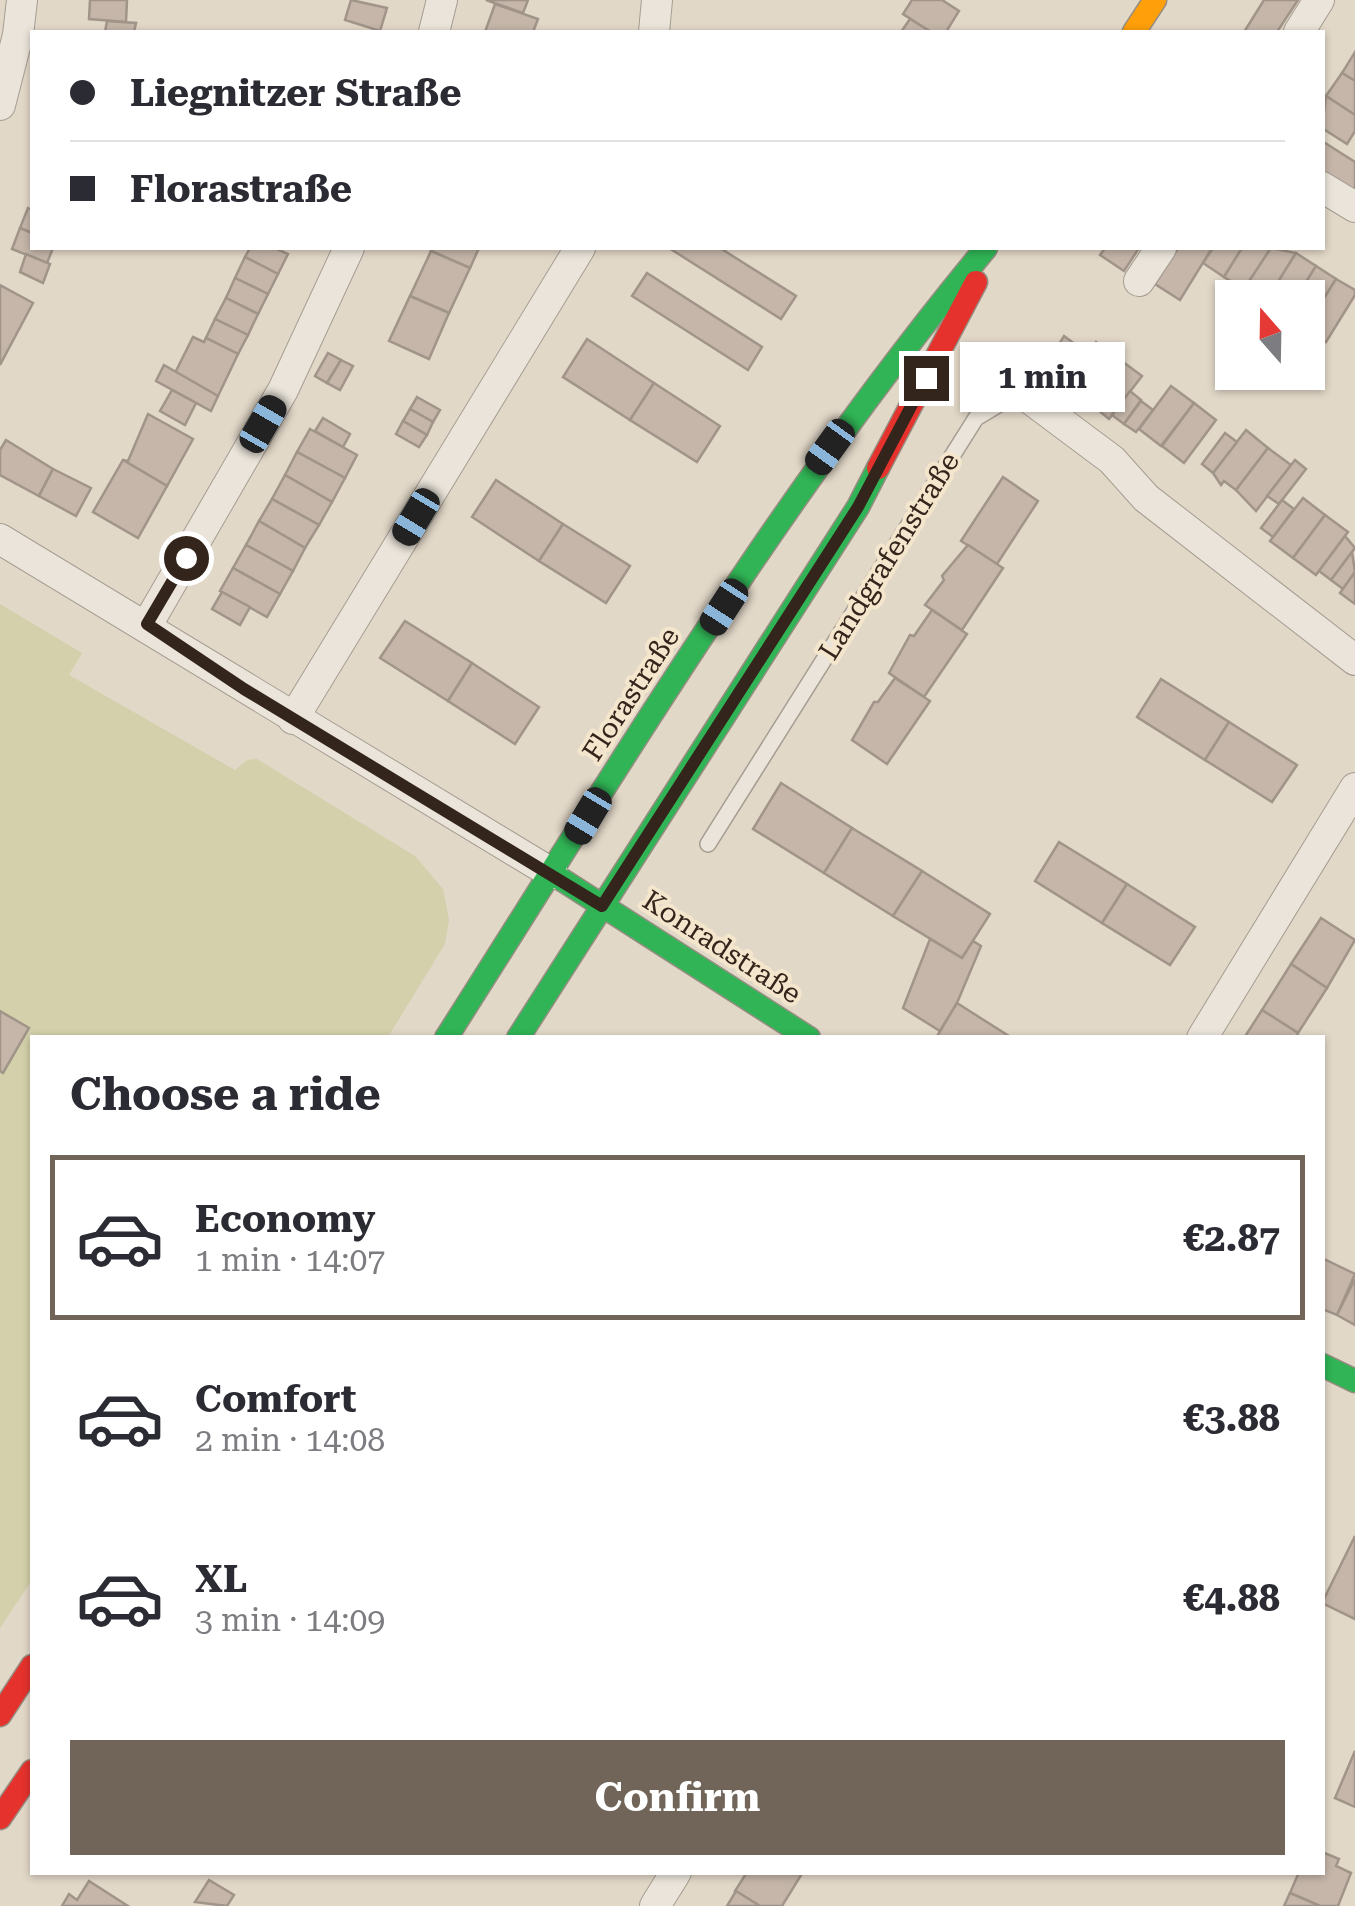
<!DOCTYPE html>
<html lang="en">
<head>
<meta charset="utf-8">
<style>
	:root { --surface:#fff; --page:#f2f2f3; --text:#2b2b33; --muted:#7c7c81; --line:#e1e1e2; --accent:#716458 }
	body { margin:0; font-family:"Roboto Serif",serif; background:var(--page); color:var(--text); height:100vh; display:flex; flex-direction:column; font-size:38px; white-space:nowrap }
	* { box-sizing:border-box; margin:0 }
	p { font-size:32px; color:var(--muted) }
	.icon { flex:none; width:55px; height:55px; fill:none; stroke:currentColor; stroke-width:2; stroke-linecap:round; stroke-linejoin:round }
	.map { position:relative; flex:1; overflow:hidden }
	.sheet { position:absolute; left:30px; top:1035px; width:1295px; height:840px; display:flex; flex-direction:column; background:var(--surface); border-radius:0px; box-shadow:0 2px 8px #0004 }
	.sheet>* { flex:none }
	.banner { position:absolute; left:30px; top:30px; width:1295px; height:220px; border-radius:0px; box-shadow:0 2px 8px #0004; display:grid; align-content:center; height:220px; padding:0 40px; background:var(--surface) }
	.needle { width:65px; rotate:340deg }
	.controls { position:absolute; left:1215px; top:280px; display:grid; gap:20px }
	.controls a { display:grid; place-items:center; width:110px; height:110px; border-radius:0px; background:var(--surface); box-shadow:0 2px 8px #0004; font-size:50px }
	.end { position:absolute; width:45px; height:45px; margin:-22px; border:12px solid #34251c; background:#fff; box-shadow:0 0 0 5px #fff }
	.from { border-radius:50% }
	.bubble { position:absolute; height:70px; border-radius:0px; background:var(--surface); box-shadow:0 2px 8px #0004; font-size:32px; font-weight:700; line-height:70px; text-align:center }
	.car { position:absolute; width:30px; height:60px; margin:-30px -15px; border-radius:12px; box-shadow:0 0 8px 2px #0007; background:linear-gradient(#222 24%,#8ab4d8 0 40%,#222 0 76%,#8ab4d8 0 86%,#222 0) }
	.banner b { display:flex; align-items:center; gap:35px; height:95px; font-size:38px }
	.banner b+b { border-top:2px solid var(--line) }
	.banner i { width:25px; height:25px; background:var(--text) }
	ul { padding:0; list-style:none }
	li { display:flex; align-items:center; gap:30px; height:165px; margin:0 20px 15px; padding:0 20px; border:5px solid transparent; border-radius:0px }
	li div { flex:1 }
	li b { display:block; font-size:38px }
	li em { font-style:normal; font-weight:700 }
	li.selected { border-color:var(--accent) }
	li>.icon { width:90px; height:90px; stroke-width:1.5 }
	h2 { padding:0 40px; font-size:45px; line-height:120px }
	.cta { display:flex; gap:20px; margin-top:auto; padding:20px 40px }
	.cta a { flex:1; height:115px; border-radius:0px; background:var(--accent); color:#fff; font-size:40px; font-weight:700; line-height:115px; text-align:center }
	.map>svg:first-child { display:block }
	.green { fill:#d3d0ab }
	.building { fill:#c5b6a9; stroke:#a19488; stroke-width:2.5 }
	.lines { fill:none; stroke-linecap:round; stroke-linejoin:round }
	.lane-casing { stroke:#a69d92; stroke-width:18 }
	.street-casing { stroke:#a69d92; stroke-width:32 }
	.fast-casing { stroke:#968d82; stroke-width:25 }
	.slow-casing { stroke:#968d82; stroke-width:25 }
	.jam-casing { stroke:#968d82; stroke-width:25 }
	.lane { stroke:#eae4da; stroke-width:15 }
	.street { stroke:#eae4da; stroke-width:30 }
	.fast { stroke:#30b455; stroke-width:22 }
	.slow { stroke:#ff9f0a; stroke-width:22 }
	.jam { stroke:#e5322d; stroke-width:22 }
	.route { stroke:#34251c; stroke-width:12 }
	.labels { text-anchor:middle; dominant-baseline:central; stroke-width:8; stroke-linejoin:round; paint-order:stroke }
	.street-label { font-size:28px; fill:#34251c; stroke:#f4e6cd }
</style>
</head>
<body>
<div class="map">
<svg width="1355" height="1906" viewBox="0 0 1355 1906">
	<rect width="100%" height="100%" fill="#e2d8c8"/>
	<!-- green -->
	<path class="green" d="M0,604L82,653L69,675L235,770L247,760L257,759L415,856L443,889L449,920L445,944L388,1037L32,1038V1580L0,1628Z"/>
	<!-- building -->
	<g class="building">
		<path d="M90,0H127L126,22L89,19Z"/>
		<path d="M351,0L387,8L380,31L345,20Z"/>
		<path d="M486,0H528L523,13Z"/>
		<path d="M912,0H942L959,11L946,32H931L903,14Z"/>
		<path d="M1264,0H1298L1277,32H1244Z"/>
		<path d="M495,4L538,19L533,32H485Z"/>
		<path d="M910,19L931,32H901Z"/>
		<path d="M107,21L136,23L134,32H105Z"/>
		<path d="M1355,52V81L1342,73Z"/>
		<path d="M1342,73L1355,81V115L1326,96Z"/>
		<path d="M1326,96L1355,115V131L1347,144L1322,128Z"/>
		<path d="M1322,141L1355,162V194L1322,173Z"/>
		<path d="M28,208L32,210V233L20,228Z"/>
		<path d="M20,228L32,233V248H53L47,263L12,249Z"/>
		<path d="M250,248H275L288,254L278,274L245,257Z"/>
		<path d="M433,248H479L470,268L431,251Z"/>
		<path d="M669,248H720L796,296L781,319Z"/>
		<path d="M1105,248H1139L1124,271L1100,255Z"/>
		<path d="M1178,248H1212L1180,300L1155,284Z"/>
		<path d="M1213,248H1242L1224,277L1203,263Z"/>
		<path d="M1242,248H1271L1244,289L1224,277Z"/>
		<path d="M1271,248L1296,253L1268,298H1257L1244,289Z"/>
		<path d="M431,251L470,268L449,313L410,296Z"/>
		<path d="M1296,253L1316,266L1296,298H1268Z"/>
		<path d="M26,254L50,264L43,283L20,272Z"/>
		<path d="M245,257L278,274L268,294L235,278Z"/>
		<path d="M1316,266L1336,279L1308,324V298H1296Z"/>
		<path d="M647,273L762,347L748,370L632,296Z"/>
		<path d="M235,278L268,294L258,314L226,298Z"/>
		<path d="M1336,279L1355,290V295L1326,342L1308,330V324Z"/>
		<path d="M0,285L33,303L0,365Z"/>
		<path d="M410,296L449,313L429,359L389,341Z"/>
		<path d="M226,298L258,314L248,335L215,319Z"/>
		<path d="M215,319L248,335L238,354L206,338Z"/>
		<path d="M1064,336L1087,353L1066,380L1046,365Z"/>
		<path d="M193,337L204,342L206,338L238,354L218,396L175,373Z"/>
		<path d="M587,339L654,383L630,420L563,377Z"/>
		<path d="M1096,342L1119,359L1086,401L1064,384Z"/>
		<path d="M328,353L341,360L327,383L315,376Z"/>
		<path d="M1119,359L1142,376L1109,419L1087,401Z"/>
		<path d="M341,360L353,366L340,390L327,383Z"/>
		<path d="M164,365L218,396L211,411L156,381Z"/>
		<path d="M654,383L720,426L697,462L630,420Z"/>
		<path d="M1171,386L1194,403L1161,446L1139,429Z"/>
		<path d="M172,390L196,403L185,425L160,411Z"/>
		<path d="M1130,391L1141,400L1124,424L1112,415Z"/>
		<path d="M417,397L440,410L433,422L410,409Z"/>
		<path d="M1141,401L1153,410L1136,432L1124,424Z"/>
		<path d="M1194,403L1216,420L1184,463L1162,446Z"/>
		<path d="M410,409L433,422L427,435L403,421Z"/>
		<path d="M148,414L193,439L167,486L123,460L128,461Z"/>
		<path d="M323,418L350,434L343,447L315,431Z"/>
		<path d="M403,421L427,435L419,447L396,434Z"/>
		<path d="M310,429L357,455L345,478L297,452Z"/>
		<path d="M1246,430L1268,448L1236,490L1224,481L1221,485L1213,473Z"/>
		<path d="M1225,433L1237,442L1213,473L1202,464Z"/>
		<path d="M6,440L53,469L39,496L0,475V450Z"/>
		<path d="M1268,448L1291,465L1256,511L1236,490Z"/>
		<path d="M297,452L345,478L332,502L285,475Z"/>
		<path d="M123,460L167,486L138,538L93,512Z"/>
		<path d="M1295,460L1306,469L1279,504L1267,496Z"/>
		<path d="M53,469L91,488L76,516L39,496Z"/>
		<path d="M285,475L332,502L319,525L272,499Z"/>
		<path d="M1003,477L1038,501L997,564L961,541Z"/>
		<path d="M496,480L563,524L539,561L472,517Z"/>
		<path d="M1303,498L1325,515L1293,558L1270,541Z"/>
		<path d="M272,499L319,525L305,548L259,521Z"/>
		<path d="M1282,500L1294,509L1273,537L1261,528Z"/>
		<path d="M1325,515L1348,532L1316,575L1293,558Z"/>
		<path d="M259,521L305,548L293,571L246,545Z"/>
		<path d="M563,524L630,566L606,603L539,561Z"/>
		<path d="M1345,536L1355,548L1331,580L1319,571Z"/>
		<path d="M246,545L293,571L280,594L233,568Z"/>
		<path d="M968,545L1003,568L962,630L925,605L944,580L942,576Z"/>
		<path d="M1352,552L1355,572L1343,589L1331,580Z"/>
		<path d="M233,568L280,594L267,617L220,591Z"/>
		<path d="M1355,572V604L1340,593Z"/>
		<path d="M222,592L250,607L240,625L212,609Z"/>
		<path d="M932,610L967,634L924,697L889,673L910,635L914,636Z"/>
		<path d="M405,621L472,663L448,701L380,658Z"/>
		<path d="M472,663L539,707L515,744L448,701Z"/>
		<path d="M895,678L930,701L887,764L852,740L874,702H878Z"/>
		<path d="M1161,679L1229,722L1205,760L1137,717Z"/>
		<path d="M1229,722L1297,765L1272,802L1205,760Z"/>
		<path d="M781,783L852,828L824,873L753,829Z"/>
		<path d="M852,828L922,871L893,916L824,873Z"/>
		<path d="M1059,842L1127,884L1102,923L1035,881Z"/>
		<path d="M922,871L990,914L962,958L893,916Z"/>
		<path d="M1127,884L1195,927L1170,965L1102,923Z"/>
		<path d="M1321,918L1355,940L1327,988L1291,964Z"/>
		<path d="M930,939L962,958L973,941L981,946L957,1003L940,1031L903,1008Z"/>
		<path d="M1291,964L1327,988L1298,1033L1262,1010Z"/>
		<path d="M957,1003L1012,1038H936Z"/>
		<path d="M1262,1010L1298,1033L1296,1038H1244Z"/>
		<path d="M0,1011L29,1028L3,1073L0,1071Z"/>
		<path d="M1322,1258L1355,1274L1337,1315L1322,1309Z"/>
		<path d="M1355,1279V1325L1337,1315Z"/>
		<path d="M1355,1536V1619L1322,1603Z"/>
		<path d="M1355,1751V1807L1335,1798Z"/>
		<path d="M1322,1852L1339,1859L1336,1866L1351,1873L1338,1906H1320L1290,1893L1299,1872H1322Z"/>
		<path d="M747,1872H803L782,1906H760L735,1891Z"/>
		<path d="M209,1880L234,1895L227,1906L195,1902Z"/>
		<path d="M89,1881L128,1906H62L69,1894L77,1900Z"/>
		<path d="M736,1891L760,1906H727Z"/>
		<path d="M1290,1893L1320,1906H1284Z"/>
	</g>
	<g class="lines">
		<!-- lane casing -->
		<g class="lane-casing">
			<path id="lane" d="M708,844L976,418L1001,403L1029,398"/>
		</g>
		<!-- street casing -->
		<g class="street-casing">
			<g id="street">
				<path d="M434,32L442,0"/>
				<path d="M654,32L657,0"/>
				<path d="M1299,32L1319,0"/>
				<path d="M0,105L18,35L22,0"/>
				<path d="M1322,187L1355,207"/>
				<path d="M1139,281L1161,248"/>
				<path d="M1029,398L1112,460L1146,498L1355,660"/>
				<path d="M0,539L553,874"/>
				<path d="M147,625L283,390L349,248"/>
				<path d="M293,719L580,248"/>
				<path d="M1202,1038L1355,788"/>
				<path d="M655,1906L676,1872"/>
			</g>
		</g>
		<!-- fast casing -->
		<g class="fast-casing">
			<g id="fast">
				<path d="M553,874L809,1038"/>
				<path d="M446,1038C618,768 781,495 986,248"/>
				<path d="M518,1038L858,507L878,468"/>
				<path d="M1322,1365L1355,1381"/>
			</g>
		</g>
		<!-- slow casing -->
		<g class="slow-casing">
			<path id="slow" d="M1134,32L1155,0"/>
		</g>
		<!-- jam casing -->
		<g class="jam-casing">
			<g id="jam">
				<path d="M878,468L976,282"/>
				<path d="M0,1715L32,1666"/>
				<path d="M0,1818L32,1771"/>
			</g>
		</g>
		<!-- lane -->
		<use href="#lane" class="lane"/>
		<!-- street -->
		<use href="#street" class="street"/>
		<!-- fast -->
		<use href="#fast" class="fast"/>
		<!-- slow -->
		<use href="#slow" class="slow"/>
		<!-- jam -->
		<use href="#jam" class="jam"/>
	</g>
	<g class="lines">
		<!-- route -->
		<path class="route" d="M186,558L147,624L244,689L602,906L858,507L926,378"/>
	</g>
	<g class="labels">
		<!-- street labels -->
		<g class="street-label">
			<text transform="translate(889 556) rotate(-58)">Landgrafenstraße</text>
			<text transform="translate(631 694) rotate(-57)">Florastraße</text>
			<text transform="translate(722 947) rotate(33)">Konradstraße</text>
		</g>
	</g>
</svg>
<div class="controls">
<a><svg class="needle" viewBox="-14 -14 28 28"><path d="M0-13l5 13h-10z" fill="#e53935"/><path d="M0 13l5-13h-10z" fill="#7c7c81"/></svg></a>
</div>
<i class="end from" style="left:186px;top:558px"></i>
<i class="end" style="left:926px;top:378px"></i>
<div class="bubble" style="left:960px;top:342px;width:165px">1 min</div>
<i class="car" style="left:263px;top:424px;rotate:30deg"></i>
<i class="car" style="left:830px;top:447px;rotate:216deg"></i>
<i class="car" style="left:416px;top:517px;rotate:211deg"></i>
<i class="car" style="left:724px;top:607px;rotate:213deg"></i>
<i class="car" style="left:588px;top:816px;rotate:211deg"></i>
<div class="banner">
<b><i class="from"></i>Liegnitzer Straße</b>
<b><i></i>Florastraße</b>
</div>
<section class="sheet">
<h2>Choose a ride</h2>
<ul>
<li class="selected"><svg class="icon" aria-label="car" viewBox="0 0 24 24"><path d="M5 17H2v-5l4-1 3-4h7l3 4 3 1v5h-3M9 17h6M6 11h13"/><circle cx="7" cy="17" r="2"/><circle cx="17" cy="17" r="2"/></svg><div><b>Economy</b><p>1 min · 14:07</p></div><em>€2.87</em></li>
<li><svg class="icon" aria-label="car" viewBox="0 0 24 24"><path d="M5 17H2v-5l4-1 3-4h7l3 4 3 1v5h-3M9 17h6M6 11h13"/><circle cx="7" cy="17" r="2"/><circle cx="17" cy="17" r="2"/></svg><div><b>Comfort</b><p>2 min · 14:08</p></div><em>€3.88</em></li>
<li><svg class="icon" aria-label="car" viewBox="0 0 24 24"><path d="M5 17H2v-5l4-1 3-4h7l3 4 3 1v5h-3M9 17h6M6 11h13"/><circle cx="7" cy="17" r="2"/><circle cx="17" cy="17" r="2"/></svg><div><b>XL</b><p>3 min · 14:09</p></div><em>€4.88</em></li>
</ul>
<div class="cta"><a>Confirm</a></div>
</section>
</div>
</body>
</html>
